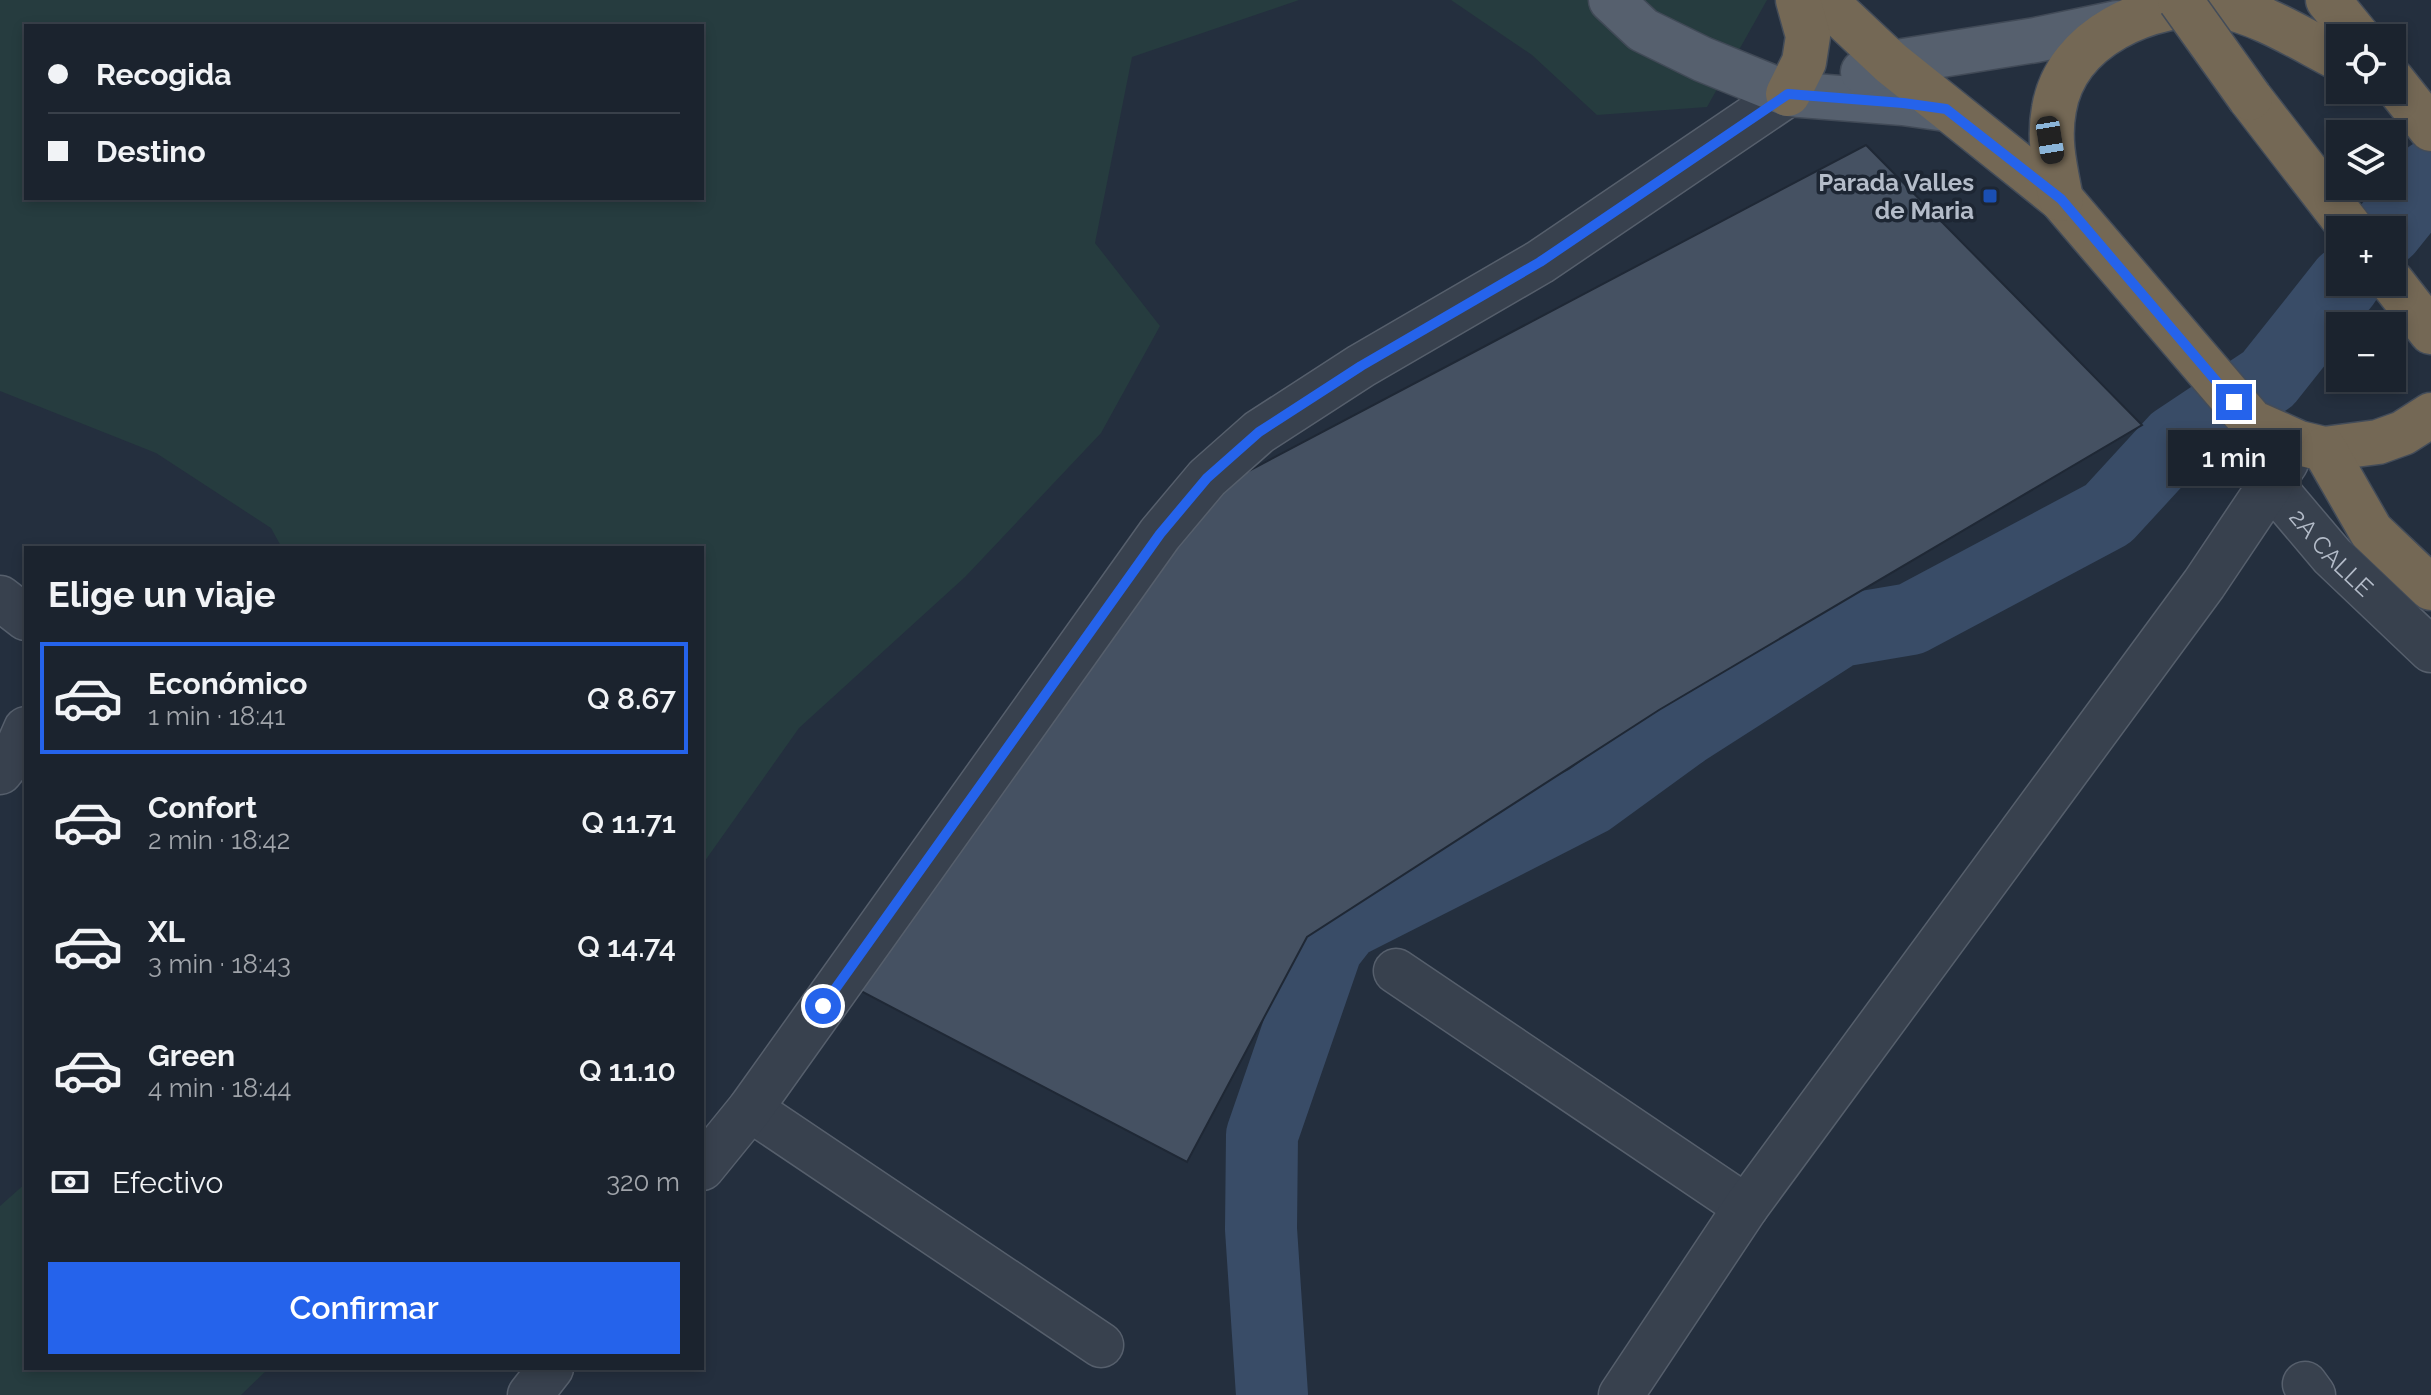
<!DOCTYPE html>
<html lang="es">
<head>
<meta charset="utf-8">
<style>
	:root { --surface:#1b232e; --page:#242b36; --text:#f1f3f6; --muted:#a0a4aa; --line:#39404a; --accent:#2563eb }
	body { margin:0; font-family:Raleway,sans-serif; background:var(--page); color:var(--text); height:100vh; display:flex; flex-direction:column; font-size:30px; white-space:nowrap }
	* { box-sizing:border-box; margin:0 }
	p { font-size:26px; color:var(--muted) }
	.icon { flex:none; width:44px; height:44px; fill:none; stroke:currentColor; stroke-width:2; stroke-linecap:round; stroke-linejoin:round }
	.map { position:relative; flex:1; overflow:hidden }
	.drawer { position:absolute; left:24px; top:546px; width:680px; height:824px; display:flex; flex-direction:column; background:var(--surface); border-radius:0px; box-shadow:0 4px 12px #0003,0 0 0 2px var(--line) }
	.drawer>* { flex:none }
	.hud { position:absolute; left:24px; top:24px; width:680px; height:176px; border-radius:0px; box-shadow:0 4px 12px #0003,0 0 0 2px var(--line); display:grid; align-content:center; height:176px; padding:0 24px; background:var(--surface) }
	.fabs { position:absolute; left:2326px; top:24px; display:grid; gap:16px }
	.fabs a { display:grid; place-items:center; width:80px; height:80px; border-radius:0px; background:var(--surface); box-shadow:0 4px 12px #0003,0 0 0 2px var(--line); font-size:40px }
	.end { position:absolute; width:36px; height:36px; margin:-18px; border:10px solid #2563eb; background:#fff; box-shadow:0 0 0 4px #fff }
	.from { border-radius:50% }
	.bubble { position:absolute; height:56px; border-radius:0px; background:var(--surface); box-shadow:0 4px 12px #0003,0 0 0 2px var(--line); font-size:26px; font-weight:600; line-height:56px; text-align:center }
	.car { position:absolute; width:24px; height:48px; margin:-24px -12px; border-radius:10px; box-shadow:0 0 6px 2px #0007; background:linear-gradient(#222 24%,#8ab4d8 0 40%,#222 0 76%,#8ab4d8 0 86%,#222 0) }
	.hud b { display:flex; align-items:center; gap:28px; height:76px; font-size:30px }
	.hud b+b { border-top:2px solid var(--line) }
	.hud i { width:20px; height:20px; background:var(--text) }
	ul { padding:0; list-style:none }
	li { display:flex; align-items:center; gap:24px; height:112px; margin:0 16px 12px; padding:0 8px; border:4px solid transparent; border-radius:0px }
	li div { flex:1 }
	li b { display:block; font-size:30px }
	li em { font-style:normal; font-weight:600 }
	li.on { border-color:var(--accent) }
	li>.icon { width:72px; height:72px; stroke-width:1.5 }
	h2 { padding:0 24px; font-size:36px; line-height:96px }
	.pay { display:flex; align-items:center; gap:20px; height:88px; padding:0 24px; font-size:30px }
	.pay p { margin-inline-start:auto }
	.primary-button { display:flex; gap:16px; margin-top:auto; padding:16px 24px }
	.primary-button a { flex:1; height:92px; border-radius:0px; background:var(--accent); color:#fff; font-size:32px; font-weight:600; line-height:92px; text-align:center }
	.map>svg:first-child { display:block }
	.green { fill:#263c3f; fill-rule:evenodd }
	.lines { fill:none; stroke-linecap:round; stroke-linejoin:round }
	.river { stroke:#394c67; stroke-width:72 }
	.building { fill:#455162; stroke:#1f2835; stroke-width:2 }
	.minor-casing { stroke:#565f6c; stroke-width:47 }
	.major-casing { stroke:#414a57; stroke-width:47 }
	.highway-casing { stroke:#434c59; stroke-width:47 }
	.minor { stroke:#38414e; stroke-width:44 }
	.major { stroke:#56606e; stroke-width:44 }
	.highway { stroke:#746855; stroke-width:44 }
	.highway-bridge-casing { stroke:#434c59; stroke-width:47; stroke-linecap:butt }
	.highway-bridge { stroke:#746855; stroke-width:44 }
	.route { stroke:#2563eb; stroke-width:10 }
	.transit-dot { fill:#1a4fb4; stroke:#1d2633; stroke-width:3 }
	.labels { text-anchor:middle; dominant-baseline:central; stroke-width:7; stroke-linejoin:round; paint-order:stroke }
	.poi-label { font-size:24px; font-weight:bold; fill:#b4bcc9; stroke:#1d2633; text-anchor:end }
	.street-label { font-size:24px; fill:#b4bcc9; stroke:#1d2633 }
</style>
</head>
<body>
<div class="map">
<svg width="2431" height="1395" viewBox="0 0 2431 1395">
	<rect width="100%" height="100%" fill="#242f3e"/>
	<!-- green -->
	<g class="green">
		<path d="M0,0H1299L1132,57L1095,243L1160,326L1101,433L965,577L799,728L702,865V548H282L271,528L156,453L0,391ZM26,26H702V198H26Z"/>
		<path d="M1451,0H1767L1707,107L1597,115L1532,55Z"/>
		<path d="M26,1183V1368H269L241,1395H0V1206Z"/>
	</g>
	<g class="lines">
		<!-- river -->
		<g class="river">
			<path d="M2387,230L2431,175"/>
			<path d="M1272,1395L1261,1229L1262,1135L1327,947L1345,924L1589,800L1684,731L1840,631L1911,619L2108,514L2175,441L2268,379L2345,282"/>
		</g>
	</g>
	<!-- building -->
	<path class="building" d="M1866,145L2142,425L1659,710L1307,937L1187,1162L857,989L1222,485Z"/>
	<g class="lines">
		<!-- minor casing -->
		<g class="minor-casing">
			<g id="minor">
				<path id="s1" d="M2286,462L2271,484L2332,556L2431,650"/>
				<path d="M0,598L26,618"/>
				<path d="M0,772L16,752L26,729"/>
				<path d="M1396,971L1746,1207"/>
				<path d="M750,1109L1101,1345"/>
				<path d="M702,1168L750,1109L1160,534L1207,478L1259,432L1361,366L1540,262L1788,94"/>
				<path d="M2305,1384L2313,1395"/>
				<path d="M530,1395L551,1368"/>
				<path d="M1621,1395L1746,1207L2204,584L2271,484"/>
			</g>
		</g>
		<!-- major casing -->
		<g class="major-casing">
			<g id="major">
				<path d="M1611,0L1643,30L1702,59L1788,94L1903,103L1946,109"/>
				<path d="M1863,72L1891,63L2036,40L2117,23"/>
			</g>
		</g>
		<!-- highway casing -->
		<g class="highway-casing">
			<g id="highway">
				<path d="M1824,0L1891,63L2061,199L2252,422L2299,443L2324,449L2378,442L2403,433L2431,415"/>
				<path d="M2328,0L2359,38"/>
				<path d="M2392,80L2431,129"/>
				<path d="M1788,94L1804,62L1808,36L1798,0"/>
				<path d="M2250,98L2352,230"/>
				<path d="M2061,199C2055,168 2048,140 2054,109C2066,37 2150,0 2218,5C2261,13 2301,39 2340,59"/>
				<path d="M2392,282L2431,332"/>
				<path d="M2324,449L2371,531L2431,588"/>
			</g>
		</g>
		<!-- minor -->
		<use href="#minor" class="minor"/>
		<!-- major -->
		<use href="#major" class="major"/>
		<!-- highway -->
		<use href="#highway" class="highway"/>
		<!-- highway-bridge casing -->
		<g class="highway-bridge-casing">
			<path id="highway-bridge" d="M2180,0L2250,98"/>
		</g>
		<!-- highway-bridge -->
		<use href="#highway-bridge" class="highway-bridge"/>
	</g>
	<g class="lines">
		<!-- route -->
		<path class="route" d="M823,1006L1160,534L1207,478L1259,432L1361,366L1540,262L1788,94L1903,103L1946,109L2061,199L2234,402"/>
	</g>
	<!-- markers -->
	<rect class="transit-dot" x="1982" y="188" width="16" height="16" rx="4"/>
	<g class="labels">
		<!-- poi labels -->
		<g class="poi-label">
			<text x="1974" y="182">Parada Valles<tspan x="1974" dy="28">de Maria</tspan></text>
		</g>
		<!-- street labels -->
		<g class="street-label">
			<text stroke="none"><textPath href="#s1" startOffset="118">2A CALLE</textPath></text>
		</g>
	</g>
</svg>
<div class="fabs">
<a><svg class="icon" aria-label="locate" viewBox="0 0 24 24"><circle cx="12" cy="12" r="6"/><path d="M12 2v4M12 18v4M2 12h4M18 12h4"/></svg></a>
<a><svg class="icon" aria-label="layers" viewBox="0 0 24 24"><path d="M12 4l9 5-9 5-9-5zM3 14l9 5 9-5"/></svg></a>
<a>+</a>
<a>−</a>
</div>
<i class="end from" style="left:823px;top:1006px"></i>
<i class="end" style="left:2234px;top:402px"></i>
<div class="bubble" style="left:2168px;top:430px;width:132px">1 min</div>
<i class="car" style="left:2050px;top:140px;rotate:171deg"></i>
<div class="hud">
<b><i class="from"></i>Recogida</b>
<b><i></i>Destino</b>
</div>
<section class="drawer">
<h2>Elige un viaje</h2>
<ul>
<li class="on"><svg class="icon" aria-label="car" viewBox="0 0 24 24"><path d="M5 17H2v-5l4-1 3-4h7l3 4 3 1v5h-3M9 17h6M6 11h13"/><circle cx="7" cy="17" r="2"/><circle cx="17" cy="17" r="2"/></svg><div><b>Económico</b><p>1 min · 18:41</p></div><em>Q 8.67</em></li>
<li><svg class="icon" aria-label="car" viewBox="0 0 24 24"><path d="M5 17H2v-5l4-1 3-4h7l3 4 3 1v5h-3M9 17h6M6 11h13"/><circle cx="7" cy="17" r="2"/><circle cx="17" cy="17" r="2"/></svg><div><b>Confort</b><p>2 min · 18:42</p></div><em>Q 11.71</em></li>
<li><svg class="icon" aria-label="car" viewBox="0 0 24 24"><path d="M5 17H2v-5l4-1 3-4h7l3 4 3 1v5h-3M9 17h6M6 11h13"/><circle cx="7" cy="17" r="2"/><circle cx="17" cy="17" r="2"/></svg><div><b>XL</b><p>3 min · 18:43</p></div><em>Q 14.74</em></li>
<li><svg class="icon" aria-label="car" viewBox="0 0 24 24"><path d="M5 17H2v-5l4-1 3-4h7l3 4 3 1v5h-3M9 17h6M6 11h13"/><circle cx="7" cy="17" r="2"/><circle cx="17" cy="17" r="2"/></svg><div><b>Green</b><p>4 min · 18:44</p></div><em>Q 11.10</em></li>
</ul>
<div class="pay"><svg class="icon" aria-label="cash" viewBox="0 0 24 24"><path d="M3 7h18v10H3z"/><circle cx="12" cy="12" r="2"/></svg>Efectivo<p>320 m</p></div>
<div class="primary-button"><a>Confirmar</a></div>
</section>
</div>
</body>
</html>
